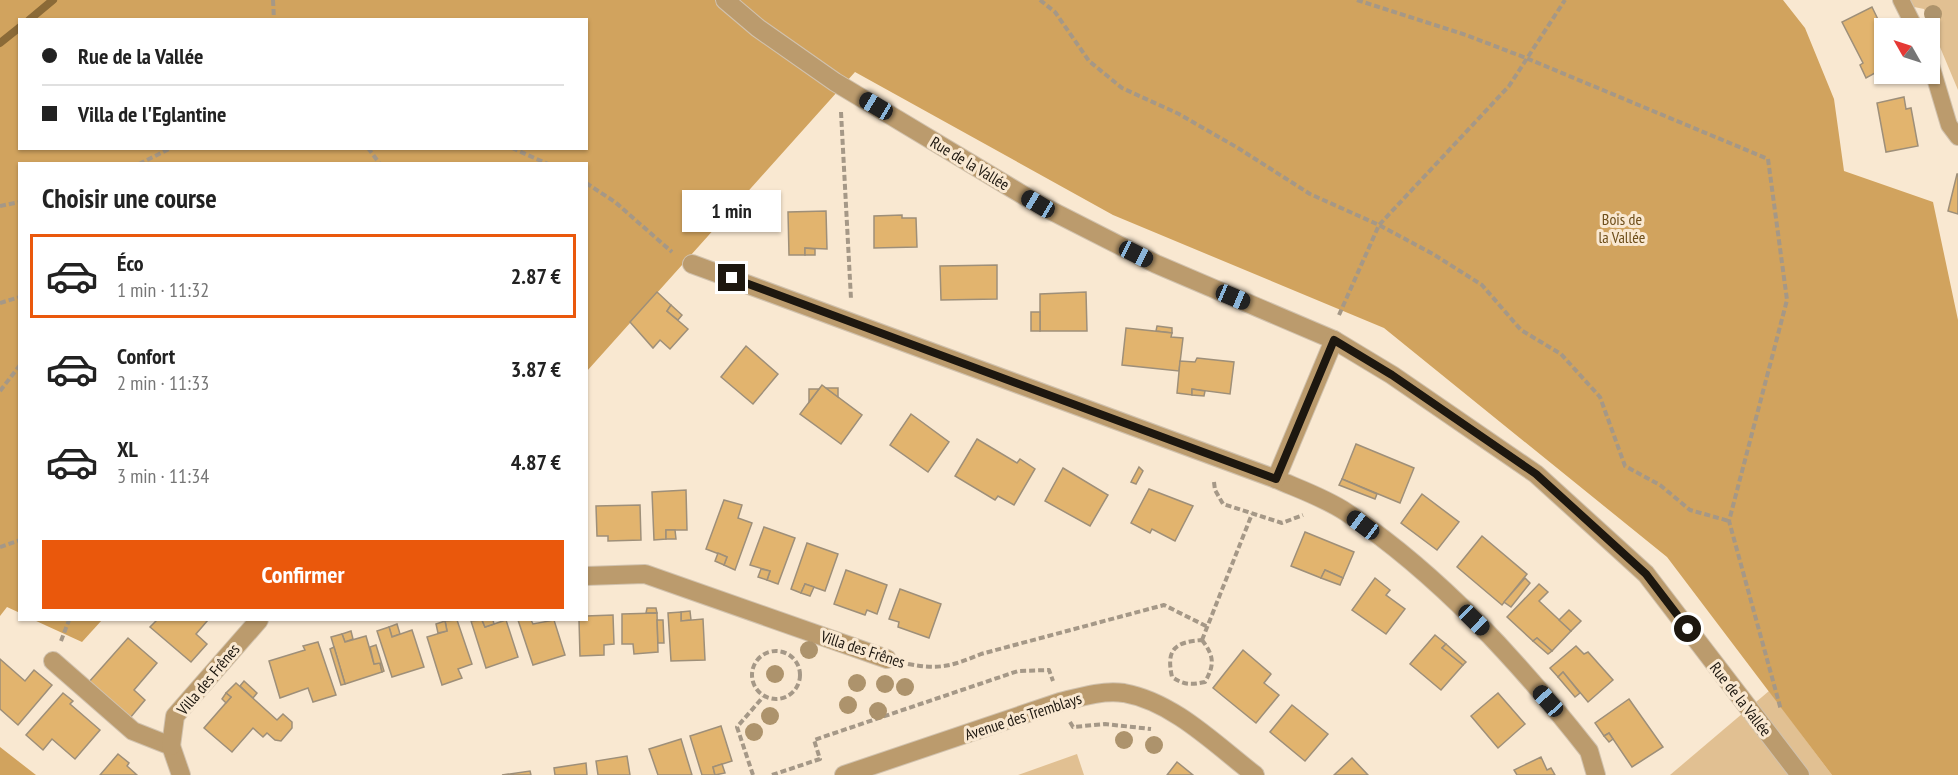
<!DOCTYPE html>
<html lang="fr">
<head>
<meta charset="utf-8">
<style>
	:root { --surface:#fff; --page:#f6f6f6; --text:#222; --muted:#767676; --line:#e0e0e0; --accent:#ea580c }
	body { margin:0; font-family:"PT Sans Narrow",sans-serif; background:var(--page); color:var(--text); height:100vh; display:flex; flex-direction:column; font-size:22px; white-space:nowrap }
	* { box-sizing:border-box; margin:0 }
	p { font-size:20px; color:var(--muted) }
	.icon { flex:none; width:33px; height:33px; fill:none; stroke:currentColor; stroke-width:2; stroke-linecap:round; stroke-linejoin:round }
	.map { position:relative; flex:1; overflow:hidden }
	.panel { position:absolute; left:18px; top:162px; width:570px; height:459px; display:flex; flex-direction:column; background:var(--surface); border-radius:0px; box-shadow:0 2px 4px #0004 }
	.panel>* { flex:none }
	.banner { position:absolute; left:18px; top:18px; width:570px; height:132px; border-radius:0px; box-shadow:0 2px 4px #0004; display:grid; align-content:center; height:132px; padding:0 24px; background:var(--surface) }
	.needle { width:39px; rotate:309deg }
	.fabs { position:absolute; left:1874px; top:18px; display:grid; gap:12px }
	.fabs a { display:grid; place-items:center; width:66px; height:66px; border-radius:0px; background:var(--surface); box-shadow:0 2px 4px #0004; font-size:30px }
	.end { position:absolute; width:27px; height:27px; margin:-14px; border:8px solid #1d170f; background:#fff; box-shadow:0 0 0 3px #fff }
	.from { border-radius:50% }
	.bubble { position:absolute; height:42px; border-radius:0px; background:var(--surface); box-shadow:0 2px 4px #0004; font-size:20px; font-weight:700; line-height:42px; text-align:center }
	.car { position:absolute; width:18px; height:36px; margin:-18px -9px; border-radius:8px; box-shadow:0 0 4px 2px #0007; background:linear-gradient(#222 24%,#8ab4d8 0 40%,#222 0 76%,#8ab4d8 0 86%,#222 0) }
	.banner b { display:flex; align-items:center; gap:21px; height:57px; font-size:22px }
	.banner b+b { border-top:2px solid var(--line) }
	.banner i { width:15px; height:15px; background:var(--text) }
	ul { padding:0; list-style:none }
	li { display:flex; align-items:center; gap:18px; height:84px; margin:0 12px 9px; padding:0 12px; border:3px solid transparent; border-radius:0px }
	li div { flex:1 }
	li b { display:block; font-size:22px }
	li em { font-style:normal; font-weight:700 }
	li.on { border-color:var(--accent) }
	li>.icon { width:54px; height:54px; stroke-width:1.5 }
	h2 { padding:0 24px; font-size:27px; line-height:72px }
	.cta { display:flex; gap:12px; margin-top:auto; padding:12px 24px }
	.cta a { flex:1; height:69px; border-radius:0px; background:var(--accent); color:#fff; font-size:24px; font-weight:700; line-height:69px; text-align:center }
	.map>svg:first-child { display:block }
	.green { fill:#e1c092 }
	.forest { fill:#d1a35e; fill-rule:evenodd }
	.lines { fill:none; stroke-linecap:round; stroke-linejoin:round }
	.stream { stroke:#8b6a37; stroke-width:8 }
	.building { fill:#e2b46e; stroke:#9e8f79; stroke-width:1.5 }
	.lane-casing { stroke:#d1c2ae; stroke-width:18 }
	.street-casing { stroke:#d1c2ae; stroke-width:20 }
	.path { stroke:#a59887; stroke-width:4; stroke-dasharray:6 3; stroke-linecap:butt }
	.lane { stroke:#bb9b6d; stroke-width:16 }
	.street { stroke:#bb9b6d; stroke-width:18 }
	.tree { fill:#ad936c }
	.route { stroke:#1d170f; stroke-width:8 }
	.labels { text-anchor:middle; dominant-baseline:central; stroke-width:6; stroke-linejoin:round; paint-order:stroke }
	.street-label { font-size:16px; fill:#1d170f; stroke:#f9e8d1 }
	.park-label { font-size:16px; fill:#6e4e1a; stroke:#f9e8d1 }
</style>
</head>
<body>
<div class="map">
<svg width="1958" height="775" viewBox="0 0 1958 775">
	<rect width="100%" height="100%" fill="#f9e8d1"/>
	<!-- green -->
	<g class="green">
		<path d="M1910,0H1958V90L1924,9L1914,7Z"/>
		<path d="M1769,691L1832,775H1670Z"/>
		<path d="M1077,754L1084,775H1018Z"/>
	</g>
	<!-- forest -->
	<g class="forest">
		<path d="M0,0H1783L1805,28L1834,99L1844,171L1933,202L1958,320V775H1832L1667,557L1384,328L1113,215L855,72L587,371L586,164H20V613L7,607L0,616ZM20,20H586V148H20Z"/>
		<path d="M34,620H102L82,642Z"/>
		<path d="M0,747L36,775H0Z"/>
	</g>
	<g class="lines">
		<!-- stream -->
		<g class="stream">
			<path d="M29,20L53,0"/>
			<path d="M0,43L20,27"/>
		</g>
	</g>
	<!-- building -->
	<g class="building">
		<path d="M1872,7L1884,32V68L1866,78L1860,65L1863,63L1842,22Z"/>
		<path d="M1904,97L1906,109L1911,108L1918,146L1886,152L1877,103Z"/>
		<path d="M1957,174H1958V214L1948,211Z"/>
		<path d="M826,211L827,249L805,248V255H789L788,212Z"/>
		<path d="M902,215V218H916L917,247L874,248V216Z"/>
		<path d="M805,248L815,249V255H805Z"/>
		<path d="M997,265V299L941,300L940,266Z"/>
		<path d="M657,292L671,305L667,311L688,329L670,349L660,340L653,348L630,322Z"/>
		<path d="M1086,292L1087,331H1040V294Z"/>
		<path d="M671,305L682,315L678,320L667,311Z"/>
		<rect x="1031" y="312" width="9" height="19"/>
		<path d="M1157,326L1172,328V333L1156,331Z"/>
		<path d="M1126,328L1172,333L1171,337L1183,338L1179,371L1122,365Z"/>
		<path d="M746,346L778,374L753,404L721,377Z"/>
		<path d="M1197,358L1234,362L1230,394L1192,389V395L1177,393L1180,361L1195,362Z"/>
		<path d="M822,385L862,415L841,444L800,414Z"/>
		<path d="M826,388H838V397Z"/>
		<path d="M809,389H819L809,402Z"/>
		<path d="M1192,389L1205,391L1204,396L1192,395Z"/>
		<path d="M911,414L949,442L928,472L890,445Z"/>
		<path d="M977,439L1017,463L1020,459L1035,469L1014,505L998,496L995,500L955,476Z"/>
		<path d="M1356,444L1414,468L1400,503L1342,479Z"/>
		<path d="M1139,467L1143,471L1136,484L1131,482Z"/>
		<path d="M1063,468L1108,495L1090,526L1045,501Z"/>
		<path d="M1342,479L1377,494L1375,499L1339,485Z"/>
		<path d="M1149,489L1193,506L1175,541L1152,529L1150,533L1131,523Z"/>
		<path d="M686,490L687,530H666V539L654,540L652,492Z"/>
		<path d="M1422,494L1459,522L1437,550L1401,523Z"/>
		<path d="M724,500L742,505L738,518L752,523L735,570L724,565L727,557L706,549Z"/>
		<path d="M640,505L641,540L608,541V536H597L596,506Z"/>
		<path d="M764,527L795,538L778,584L767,580L770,571L750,565Z"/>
		<path d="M666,530H675L676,539H666Z"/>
		<path d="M1305,532L1354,552L1343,578L1325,570L1321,578L1291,566Z"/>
		<path d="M1482,536L1527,574L1502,605L1457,567Z"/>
		<path d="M807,543L838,554L825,591L805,584L801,593L791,589Z"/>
		<path d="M718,553L727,557L724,565L715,561Z"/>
		<path d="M761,569L770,571L767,580L758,577Z"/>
		<path d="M846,570L887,585L877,614L867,610L865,615L834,604Z"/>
		<path d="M1325,570L1343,578L1340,585L1321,578Z"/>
		<path d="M1375,578L1390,590L1386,595L1405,609L1386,634L1352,610Z"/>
		<path d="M1525,578L1530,583L1511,607L1504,602Z"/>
		<path d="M805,584L814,587L810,596L801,593Z"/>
		<path d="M1539,584L1548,592L1539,601L1571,631L1552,651L1537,638L1533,641L1507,617Z"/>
		<path d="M900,589L941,604L929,638L898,627L899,622L889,619Z"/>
		<path d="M647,608H656L657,613H646Z"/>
		<path d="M1569,610L1581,621L1571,631L1559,620Z"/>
		<path d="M690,611L691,620L681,621V612Z"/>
		<path d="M681,612V621L703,619L705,660L671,661L668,613Z"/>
		<path d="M657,613L658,652L634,654L633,644H622V614Z"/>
		<path d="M613,615L614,644L604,645V655L580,656L579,620H586V616Z"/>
		<path d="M157,620H208L196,634L207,644L191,662L150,627Z"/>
		<path d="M457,620L472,664L458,669L462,678L442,685L427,637L447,631L445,621Z"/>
		<path d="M482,620L485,627L506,620L518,657L486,668L471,621Z"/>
		<path d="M482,620H493L494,624L485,627Z"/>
		<path d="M518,620H531L533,624L554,620L565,655L533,665Z"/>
		<path d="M657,620H663L664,643H658Z"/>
		<path d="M445,621L447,631L438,633L436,624Z"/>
		<path d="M397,624L400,634L392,637L389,627Z"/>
		<path d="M389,627L392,637L412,630L424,667L392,677L377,631Z"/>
		<path d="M351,631L353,639L345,642L342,634Z"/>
		<path d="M342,634L345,642L366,636L374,664L380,663L382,672L345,684L331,637Z"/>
		<path d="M1435,635L1446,644L1442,648L1463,665L1441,690L1410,664Z"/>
		<path d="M128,638L157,663L134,690L145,700L130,718L89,682Z"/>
		<path d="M1537,638L1552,651L1548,654L1533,641Z"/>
		<path d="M318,642L336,695L313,702L308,688L280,698L269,661L305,650L303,646Z"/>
		<path d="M1446,644L1466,662L1463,665L1442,648Z"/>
		<path d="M376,645L384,671L382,672L380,663L374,664L370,647Z"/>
		<path d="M1576,646L1584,654L1588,652L1613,680L1588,702L1563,672L1558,677L1550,668Z"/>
		<path d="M334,647L345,684L341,685L330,649Z"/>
		<path d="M1243,650L1271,674L1264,683L1279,695L1256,723L1213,688Z"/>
		<path d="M0,659L25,681L34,670L52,685L18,725L0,709Z"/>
		<path d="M1563,672L1580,693L1575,697L1558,677Z"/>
		<path d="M244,681L257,693L253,698L240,686Z"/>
		<path d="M236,683L277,720L283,714L292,722V728L281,741L275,740L267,733L263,737L253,728L232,752L204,728L231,697L226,693Z"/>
		<path d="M63,693L73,701L70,704L100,730L75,759L52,739L43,750L26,735Z"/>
		<path d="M226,693L231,697L226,703L222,699Z"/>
		<path d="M1498,693L1525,724L1498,748L1471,716Z"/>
		<path d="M1629,699L1663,747L1632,767L1609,733L1604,736L1595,723Z"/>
		<path d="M1292,705L1328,734L1305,761L1270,732Z"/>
		<path d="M721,726L732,761L713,767L715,775H702L690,736Z"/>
		<path d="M1609,733L1613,739L1609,742L1604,736Z"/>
		<path d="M681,739L692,775H658L649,749Z"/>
		<path d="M118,754L129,763L127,766L137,775H100Z"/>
		<path d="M627,756L630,775H598L596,761Z"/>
		<path d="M1541,757L1547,770L1551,768L1555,775H1517L1514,770Z"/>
		<path d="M1352,758L1368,775H1334Z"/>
		<path d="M1177,762L1193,775H1167Z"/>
		<path d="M586,763L587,775H555L554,768Z"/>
		<path d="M722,764L725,773L715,775L713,767Z"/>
		<path d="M530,771L531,775H502Z"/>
	</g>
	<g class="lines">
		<!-- lane casing -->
		<g class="lane-casing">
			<g id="lane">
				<path d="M1901,0L1915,28"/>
				<path d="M1929,58L1949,125L1958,137"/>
			</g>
		</g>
		<!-- street casing -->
		<g class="street-casing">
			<g id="street">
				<path d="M725,0L758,28L835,82L1038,204L1156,264L1334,340L1392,375L1536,474L1646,574L1800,775"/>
				<path d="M692,264L1276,479C1299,489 1325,498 1346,512C1440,575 1520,663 1589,751L1596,775"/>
				<path d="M1276,479L1334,340"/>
				<path d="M586,576L645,574L887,659"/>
				<path d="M53,661L133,731L171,746L181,775"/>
				<path d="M171,746L175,716L259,620"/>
				<path d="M844,775L1060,702C1080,697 1102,690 1124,693C1174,702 1216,745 1255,775"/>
			</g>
		</g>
		<!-- path -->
		<g class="path">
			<path d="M273,0L274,20"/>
			<path d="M1040,0L1055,12L1089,61L1122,88L1179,114L1238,148L1310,194L1379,225L1433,254L1482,285L1521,330L1561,354L1600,397L1625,466L1660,485L1690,510L1729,521"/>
			<path d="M1357,0L1466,35L1526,58L1768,159L1787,300L1729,521L1781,710"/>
			<path d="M841,112L851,299"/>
			<path d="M368,148L380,164"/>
			<path d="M512,148L548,164"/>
			<path d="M139,164L171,148"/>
			<path d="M586,183L615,202L672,252"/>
			<path d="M0,206L20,202"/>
			<path d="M0,303L20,297"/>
			<path d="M1339,315L1379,225L1509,86L1565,0"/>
			<path d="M0,391L20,365"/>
			<path d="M1214,482L1215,490L1223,504L1282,523L1303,515"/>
			<path d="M0,547L20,540"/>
			<path d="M1202,640C1214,656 1215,664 1205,682C1191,685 1184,685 1172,677C1166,650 1174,642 1202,640Z"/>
			<path d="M1202,640L1252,514"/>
			<path d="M61,641L69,620"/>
			<circle cx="776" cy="675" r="24"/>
			<path d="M908,664C940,670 952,666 981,654L1164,605L1208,627"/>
			<path d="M1070,722L1073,727L1105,724L1151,729"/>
			<path d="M753,775L737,727L763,697"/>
			<path d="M772,775L820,759L814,740L1018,671L1049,670L1053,681"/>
		</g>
		<!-- lane -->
		<use href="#lane" class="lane"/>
		<!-- street -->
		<use href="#street" class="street"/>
	</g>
	<!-- trees -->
	<g class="tree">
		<circle cx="1933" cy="14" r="9"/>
		<circle cx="809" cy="650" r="9"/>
		<circle cx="775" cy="674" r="9"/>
		<circle cx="857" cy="683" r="9"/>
		<circle cx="885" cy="684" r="9"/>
		<circle cx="905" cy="687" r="9"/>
		<circle cx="848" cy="705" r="9"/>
		<circle cx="878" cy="711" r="9"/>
		<circle cx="770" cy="716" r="9"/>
		<circle cx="754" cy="732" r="9"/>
		<circle cx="1124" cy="740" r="9"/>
		<circle cx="1154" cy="745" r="9"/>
	</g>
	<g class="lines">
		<!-- route -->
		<path class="route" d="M732,278L1276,479L1334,340L1392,375L1536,474L1646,574L1688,629"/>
	</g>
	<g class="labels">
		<!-- street labels -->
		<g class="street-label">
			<text transform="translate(970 163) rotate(31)">Rue de la Vallée</text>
			<text transform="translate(863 649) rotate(18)">Villa des Frênes</text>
			<text transform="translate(208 679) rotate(-50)">Villa des Frênes</text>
			<text transform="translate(1741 699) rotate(52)">Rue de la Vallée</text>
			<text transform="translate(1023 716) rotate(-18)">Avenue des Tremblays</text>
		</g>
		<!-- park labels -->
		<g class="park-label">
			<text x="1622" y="219">Bois de<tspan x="1622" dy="18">la Vallée</tspan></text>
		</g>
	</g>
</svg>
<div class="fabs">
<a><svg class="needle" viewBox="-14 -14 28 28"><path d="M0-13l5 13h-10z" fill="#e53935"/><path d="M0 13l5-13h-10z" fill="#767676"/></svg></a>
</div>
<i class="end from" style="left:1688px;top:629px"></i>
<i class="end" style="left:732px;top:278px"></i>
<div class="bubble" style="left:682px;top:190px;width:99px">1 min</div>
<i class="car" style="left:876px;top:106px;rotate:301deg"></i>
<i class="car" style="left:1038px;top:204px;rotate:301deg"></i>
<i class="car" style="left:1136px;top:254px;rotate:117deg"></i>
<i class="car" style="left:1233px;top:297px;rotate:113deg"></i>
<i class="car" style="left:1363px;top:525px;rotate:307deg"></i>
<i class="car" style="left:1474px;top:620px;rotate:134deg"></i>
<i class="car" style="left:1548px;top:701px;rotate:318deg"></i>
<div class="banner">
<b><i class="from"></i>Rue de la Vallée</b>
<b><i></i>Villa de l'Eglantine</b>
</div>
<section class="panel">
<h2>Choisir une course</h2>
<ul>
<li class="on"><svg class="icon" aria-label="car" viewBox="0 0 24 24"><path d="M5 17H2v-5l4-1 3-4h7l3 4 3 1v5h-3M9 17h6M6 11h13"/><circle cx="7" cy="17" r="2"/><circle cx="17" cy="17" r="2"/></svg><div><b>Éco</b><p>1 min · 11:32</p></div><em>2.87 €</em></li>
<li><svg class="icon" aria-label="car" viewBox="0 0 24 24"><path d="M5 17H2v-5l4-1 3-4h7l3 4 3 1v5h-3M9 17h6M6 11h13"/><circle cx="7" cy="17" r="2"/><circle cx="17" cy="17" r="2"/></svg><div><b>Confort</b><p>2 min · 11:33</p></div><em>3.87 €</em></li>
<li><svg class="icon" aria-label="car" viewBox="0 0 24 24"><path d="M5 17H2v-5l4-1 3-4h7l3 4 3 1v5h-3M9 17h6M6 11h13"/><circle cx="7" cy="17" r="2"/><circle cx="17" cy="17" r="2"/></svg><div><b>XL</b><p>3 min · 11:34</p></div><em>4.87 €</em></li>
</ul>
<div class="cta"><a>Confirmer</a></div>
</section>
</div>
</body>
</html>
